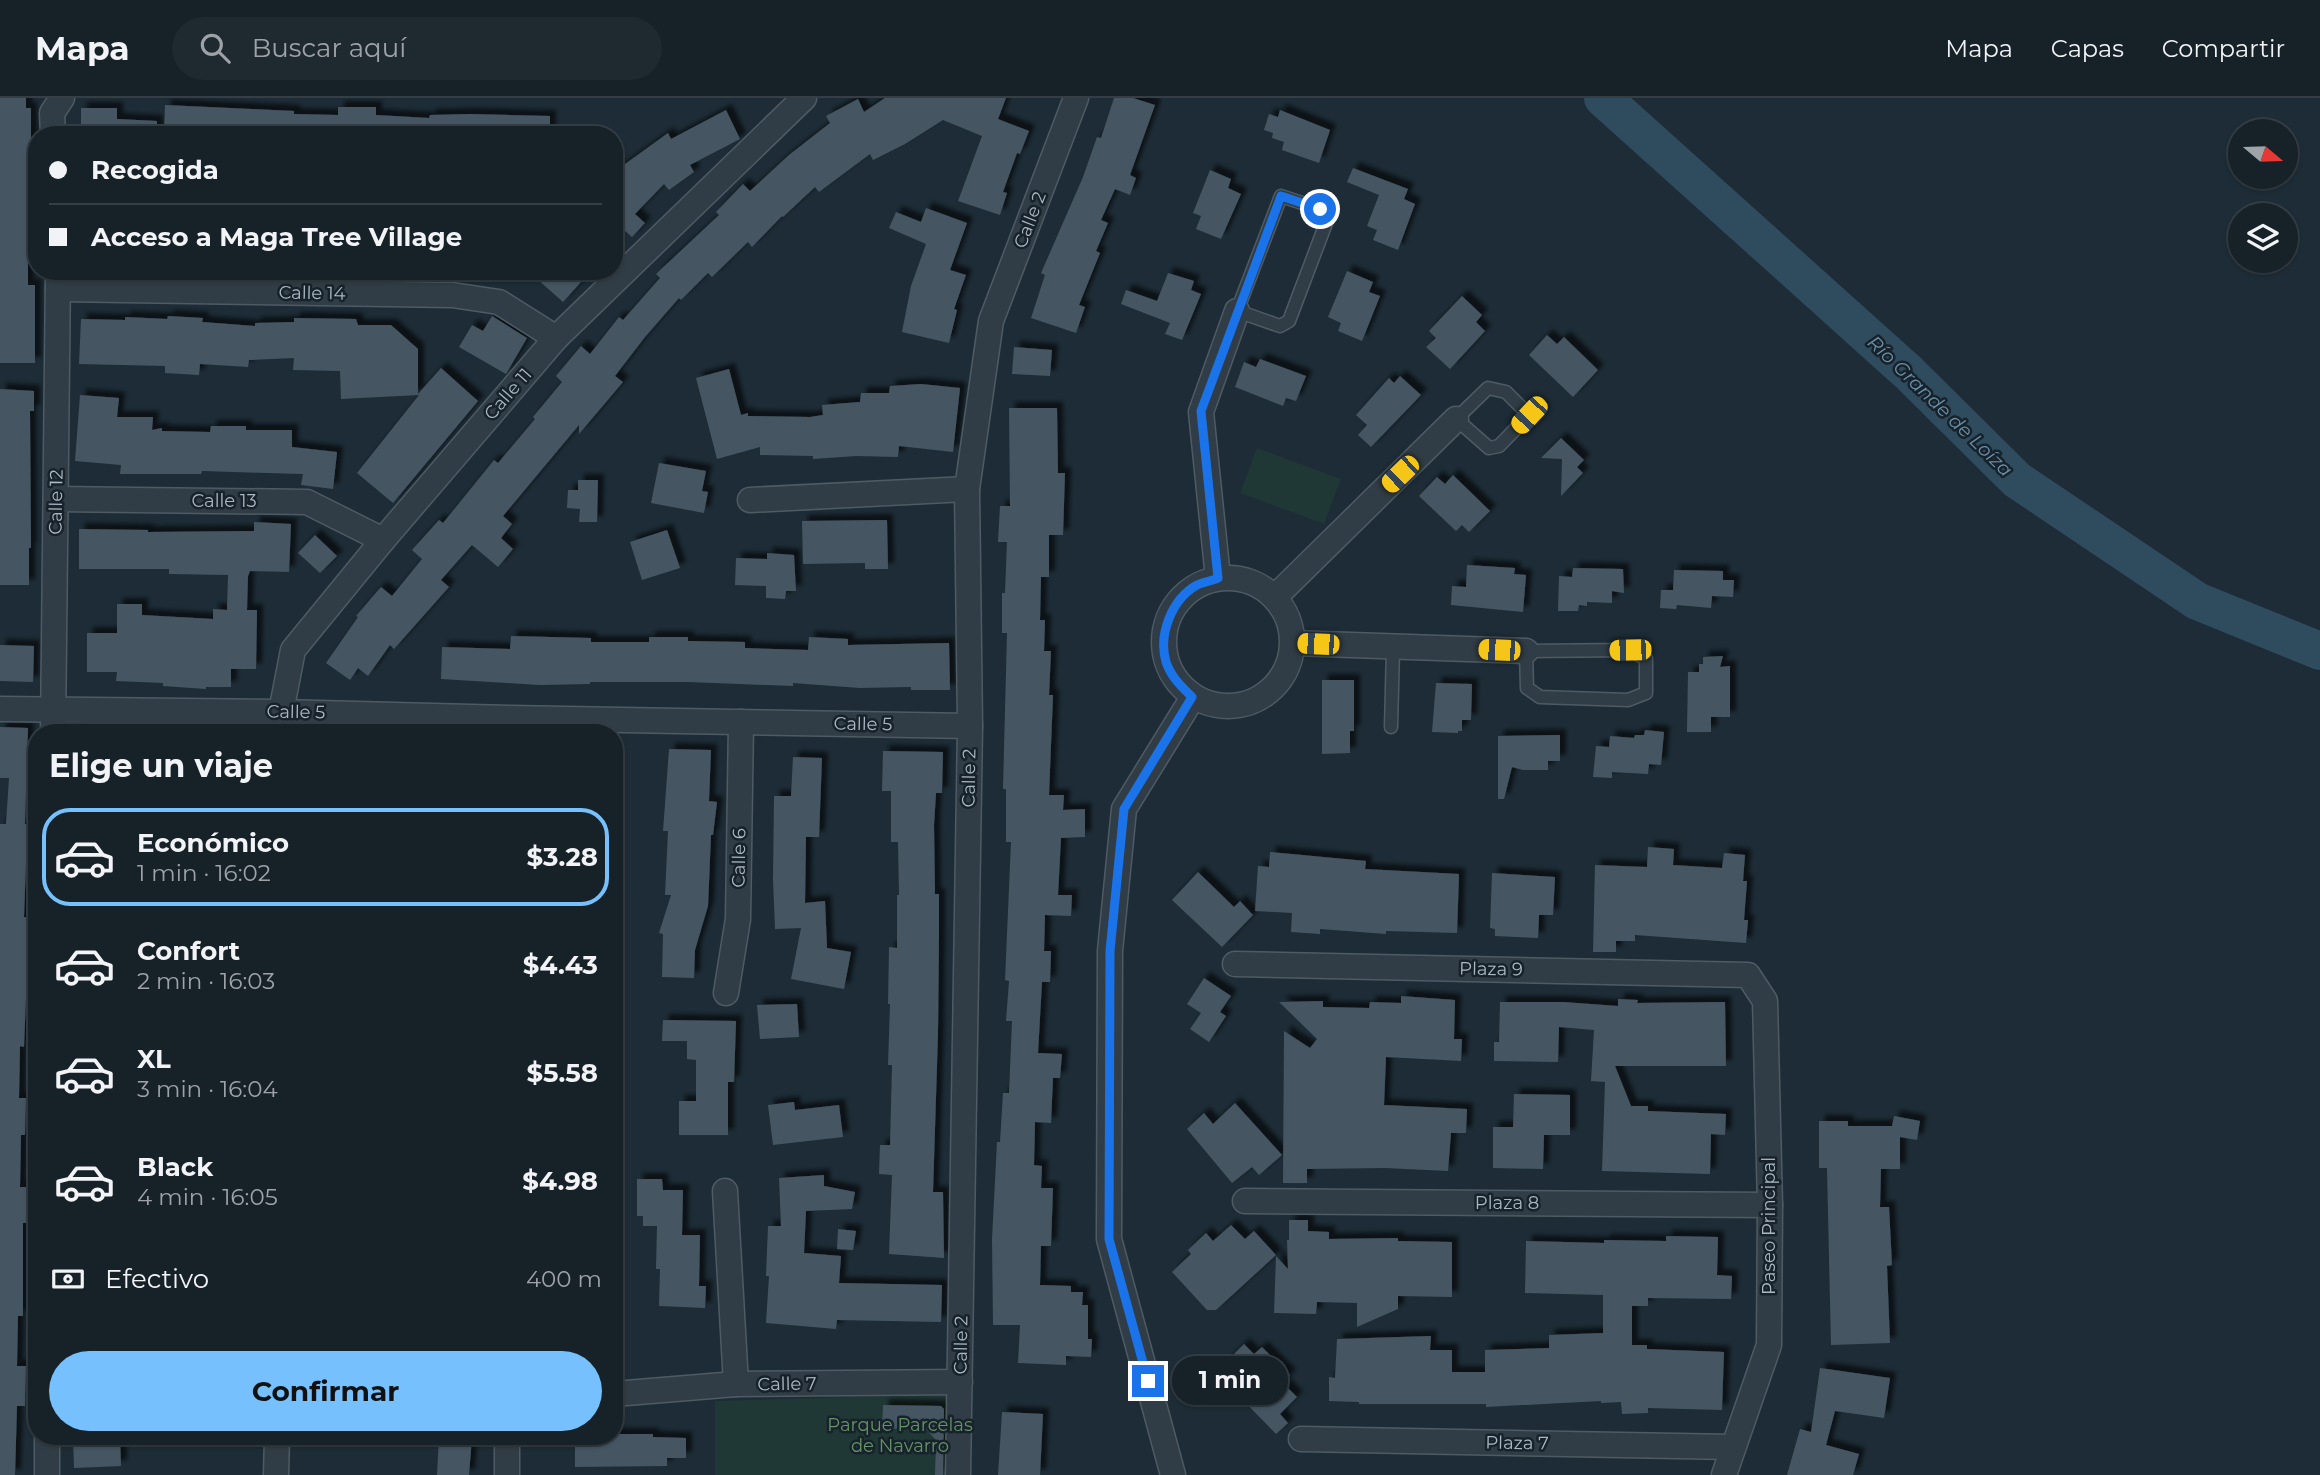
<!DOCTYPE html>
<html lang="es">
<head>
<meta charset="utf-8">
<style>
	:root { --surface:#162128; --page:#1f2930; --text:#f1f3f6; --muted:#9ea3a8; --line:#353e45; --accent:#76c1fd }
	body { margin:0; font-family:Montserrat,sans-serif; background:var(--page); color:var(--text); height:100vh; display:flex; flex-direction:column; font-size:26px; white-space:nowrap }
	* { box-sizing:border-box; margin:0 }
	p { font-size:23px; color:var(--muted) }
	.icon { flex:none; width:38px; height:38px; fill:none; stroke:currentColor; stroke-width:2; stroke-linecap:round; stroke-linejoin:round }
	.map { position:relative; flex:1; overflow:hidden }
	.side { position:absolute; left:28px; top:626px; width:595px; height:721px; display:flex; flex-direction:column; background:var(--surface); border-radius:28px; box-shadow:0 2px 5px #0004,0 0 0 2px var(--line) }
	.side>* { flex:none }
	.top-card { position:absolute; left:28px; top:28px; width:595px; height:154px; border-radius:28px; box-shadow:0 2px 5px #0004,0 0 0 2px var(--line); display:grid; align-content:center; height:154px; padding:0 21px; background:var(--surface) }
	.needle { width:46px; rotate:109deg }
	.controls { position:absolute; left:2228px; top:21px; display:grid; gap:14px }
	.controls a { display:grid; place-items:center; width:70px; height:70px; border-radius:50%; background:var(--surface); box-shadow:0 2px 5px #0004,0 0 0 2px var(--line); font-size:35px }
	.end { position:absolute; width:32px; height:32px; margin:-16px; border:9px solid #1a73e8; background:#fff; box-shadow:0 0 0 4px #fff }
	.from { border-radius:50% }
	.bubble { position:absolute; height:49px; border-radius:24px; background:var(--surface); box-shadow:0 2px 5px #0004,0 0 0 2px var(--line); font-size:23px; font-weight:700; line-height:49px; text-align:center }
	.car { position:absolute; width:21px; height:42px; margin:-21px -10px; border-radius:9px; box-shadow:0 0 5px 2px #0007; background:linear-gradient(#f5c518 24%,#345 0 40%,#f5c518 0 76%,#345 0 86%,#f5c518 0) }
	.top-card b { display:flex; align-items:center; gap:24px; height:66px; font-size:26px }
	.top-card b+b { border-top:2px solid var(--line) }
	.top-card i { width:18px; height:18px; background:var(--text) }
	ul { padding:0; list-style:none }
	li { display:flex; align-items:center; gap:21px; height:98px; margin:0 14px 10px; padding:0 7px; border:4px solid transparent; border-radius:28px }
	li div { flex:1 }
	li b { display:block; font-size:26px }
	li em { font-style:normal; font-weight:700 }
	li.on { border-color:var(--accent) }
	li>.icon { width:63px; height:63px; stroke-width:1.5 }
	h2 { padding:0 21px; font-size:32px; line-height:84px }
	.pay { display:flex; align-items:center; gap:18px; height:77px; padding:0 21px; font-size:26px }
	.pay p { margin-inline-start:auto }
	.cta { display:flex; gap:14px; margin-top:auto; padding:14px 21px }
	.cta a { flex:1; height:80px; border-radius:42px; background:var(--accent); color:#111; font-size:28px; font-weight:700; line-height:80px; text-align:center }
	header { display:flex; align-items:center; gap:42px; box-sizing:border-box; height:98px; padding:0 35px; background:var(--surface); border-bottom:2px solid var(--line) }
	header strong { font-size:33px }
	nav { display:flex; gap:38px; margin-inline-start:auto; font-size:24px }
	.search { width:490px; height:63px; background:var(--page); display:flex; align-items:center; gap:18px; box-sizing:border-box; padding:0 24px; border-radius:38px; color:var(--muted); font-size:26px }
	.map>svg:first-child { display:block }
	.green { fill:#1f3735 }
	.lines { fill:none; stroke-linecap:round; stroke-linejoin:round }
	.river { stroke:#2f4b5e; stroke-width:38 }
	.building { fill:#455662; filter:url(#shadow) }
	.lane-casing { stroke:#4e5b64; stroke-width:15 }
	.street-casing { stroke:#4e5b64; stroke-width:27 }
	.lane { stroke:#313d46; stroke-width:12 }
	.street { stroke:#313d46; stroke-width:24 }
	.route { stroke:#1a73e8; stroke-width:9 }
	.labels { text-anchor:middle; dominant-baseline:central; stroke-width:5; stroke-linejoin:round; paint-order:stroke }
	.street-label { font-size:18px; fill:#aab8c4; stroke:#17222a }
	.park-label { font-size:18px; fill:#629465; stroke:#17222a }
	.water-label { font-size:19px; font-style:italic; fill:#6990aa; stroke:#17222a }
</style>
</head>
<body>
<header>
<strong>Mapa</strong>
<div class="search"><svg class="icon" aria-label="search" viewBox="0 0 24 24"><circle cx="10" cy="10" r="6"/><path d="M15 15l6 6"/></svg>Buscar aquí</div>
<nav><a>Mapa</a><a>Capas</a><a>Compartir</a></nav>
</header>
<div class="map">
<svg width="2320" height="1377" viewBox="0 0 2320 1377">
	<defs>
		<filter id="shadow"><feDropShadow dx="6" dy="-6" stdDeviation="2" flood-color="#0009"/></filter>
	</defs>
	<rect width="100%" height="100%" fill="#1d2c36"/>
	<!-- green -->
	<g class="green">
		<path d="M1257,350L1341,381L1324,426L1240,395Z"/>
		<path d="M944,1296L955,1307L953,1377H715V1303Z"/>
	</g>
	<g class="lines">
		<!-- river -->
		<path class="river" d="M1603,0L1909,275L2017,382L2197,503L2320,553"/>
	</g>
	<!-- building -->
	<g class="building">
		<path d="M0,0H26V10H31V39H37V124L34,142L28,141V187H35V265H0Z"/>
		<path d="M885,0H1006L998,21L1029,33L1020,56L1017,55L1003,94L1007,95L1000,117L958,103L982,38L943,22L905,46L873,62L870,56L819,94L815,89L783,119L782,118L752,149L748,144L712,179L708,175L681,202L679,200L645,239L615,278L623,284L579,336V327L503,418L512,426L501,440L513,451L498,469L472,447L441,482L449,489L394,551L390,547L368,578L358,570L350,582L326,565L358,519L356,518L381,489L392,498L422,461L412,452L439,422L443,425L494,362L498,365L535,321L533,319L562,284L556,278L581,248L590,256L619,219L623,222L660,180L656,176L719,117L716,114L743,86L750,93L789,57L830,25L826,18L858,1L864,14Z"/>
		<path d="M1114,0H1133L1155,7L1130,77L1136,80L1130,97L1115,91L1101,122L1108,125L1096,153L1100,155L1079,207L1085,209L1076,235L1031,220L1045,177L1041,175L1083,79L1097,39L1101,40Z"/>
		<path d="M165,7L294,13V16L338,17V9H376V17L429,20L430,17L470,16L550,18V37H164Z"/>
		<path d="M81,10H117V21L157,23V37H81Z"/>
		<path d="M726,12L740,41L690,67L694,74L669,92L664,86L635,116L645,125L632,139L614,123V74L668,35L671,41Z"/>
		<path d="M1280,12L1330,32L1319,65L1282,52L1284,44L1272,40L1273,35L1264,32L1269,16L1278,19Z"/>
		<path d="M1353,70L1408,91L1404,101L1415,106L1398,152L1373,142L1377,132L1367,128L1379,97L1347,84Z"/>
		<path d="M1210,72L1231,81L1228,90L1241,96L1221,141L1196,131L1201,118L1193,115Z"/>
		<path d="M926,110L967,125L950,172L966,177L954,211L957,212L949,245L902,234L911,188L926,146L889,130L896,114L921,124Z"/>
		<path d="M528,173H591L563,204Z"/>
		<path d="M1347,173L1373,184L1369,194L1380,198L1362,243L1338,233L1341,225L1328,219Z"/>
		<path d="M1168,175L1194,183L1191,192L1201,196L1182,242L1165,236L1170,225L1121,206L1126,192L1157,203Z"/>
		<path d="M1462,198L1482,217L1476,224L1485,233L1450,271L1426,249L1436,240L1429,233Z"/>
		<path d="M168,218L203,220L202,224L255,228V225L294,224V220L356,221L358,227H391L418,251V296L441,270L478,303L393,405L357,375L419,297L341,301L340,273L293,272L294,260L249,262L248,269L200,266L199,277L165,275V268L79,266L81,221L125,222V219L167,221Z"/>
		<path d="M492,218L527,240L506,276L459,249L472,227L483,233Z"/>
		<path d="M1547,237L1557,246L1564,239L1598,272L1573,299L1529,257Z"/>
		<path d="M1014,249L1052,252L1050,278L1012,276Z"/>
		<path d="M1260,261L1306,278L1296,303L1286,300L1283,308L1235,289L1244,264L1256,269Z"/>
		<path d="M729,271L741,317L748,315V318L810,319L823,317L822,307L860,304L861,295H889L890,288L921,286L960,290L953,354L899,348L898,359L856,358L813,361V358L760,357V349L717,361L696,280Z"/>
		<path d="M1400,278L1421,297L1371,349L1358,337L1367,327L1356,317L1389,280L1394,285Z"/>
		<path d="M0,291L34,293V313H30L31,450H29V487H0Z"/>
		<path d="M80,297L119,300L117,319H153L152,332L162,330V333L210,334L211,328H246V332H292V349L337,354L333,391L301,387L303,376L202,373L201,376H120L121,367L75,363Z"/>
		<path d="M1009,310H1057L1058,375H1065L1063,437H1049V479H1041L1040,522H1045L1044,553H1051L1049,597H1053L1049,697H1064L1063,712L1085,711V739L1061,740L1058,797H1072L1071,818L1045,817L1044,853H1051L1050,884H1042L1038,955L1062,956L1060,980H1053L1051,1025L1035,1024L1034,1067L1042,1068L1041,1090H1053L1051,1148H1041L1040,1187L1071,1188V1194H1083L1082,1207H1088V1241H1092L1091,1259L1066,1258V1267L1018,1265L1020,1227H993L992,1141L997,1044H1000L1003,995H1009L1012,923H1006L1009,883L1005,882L1011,744H1006V691H1003L1007,535H1002V495H1005L1007,444H998L1000,408H1010Z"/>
		<path d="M1561,340L1584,362L1577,369L1583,375L1561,398L1562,361L1541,360Z"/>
		<path d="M659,365L706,373L702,393L708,394L704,415L651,405Z"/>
		<path d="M1453,377L1490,413L1469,434L1462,427L1456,433L1419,398L1437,379L1445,386Z"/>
		<path d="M578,382H598L597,424H579L580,411L567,410L568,392H578Z"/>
		<path d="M887,422L888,471H865V465L803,466L802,423Z"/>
		<path d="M254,424L291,426L289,474L250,473L248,478L247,512H257L256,571H231V589H206V591L163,588V585L116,583L117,574H87V535H117V506H142V517L213,521V511L227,512L228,477L169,476V471H79V431L148,432V434L254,433Z"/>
		<path d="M667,432L680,470L642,482L630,444Z"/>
		<path d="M315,437L337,458L320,475L298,455Z"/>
		<path d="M767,455L794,457L796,493H786L785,501L766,500V488L735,487L736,460L767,461Z"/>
		<path d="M1467,467L1515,470L1514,476L1526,477L1523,514L1451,507L1452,488L1466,489Z"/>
		<path d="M1573,470L1623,471L1624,495L1612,493V505L1587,504V508L1579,507L1578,513H1558L1559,478L1572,479Z"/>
		<path d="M1674,472L1723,473V482H1734L1733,499L1712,498L1711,510L1677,507L1676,511L1660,510L1661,492H1673Z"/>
		<path d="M511,538L591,540V544H649V539H688V543L745,544V550L808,552L809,539L848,541V547L949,545L950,592H911V589L860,590L793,585V588L688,584H590V586L540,587L441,581L442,549L510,551Z"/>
		<path d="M0,547L34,548L33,584L0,583Z"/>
		<path d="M1723,558L1720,569L1730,568V619H1711V634H1687L1688,574H1699V566H1703V559Z"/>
		<path d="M1322,582H1354V633H1350V655L1322,656Z"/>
		<path d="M1436,585L1472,586L1471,622H1462V633H1458V635L1432,634Z"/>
		<path d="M0,629L28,630L25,726L37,727L36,767L26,766L24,819H28V900H26L24,949L20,948L19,1000H26L25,1037H21L20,1089H27L26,1125H23V1218H18L17,1268H26L25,1308H17L15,1377H0V726H6L9,680H0Z"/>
		<path d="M1645,632L1664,634L1661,667L1649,666L1648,676L1612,674V680L1593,679L1596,648L1609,649L1610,638L1634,640L1635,637H1644Z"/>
		<path d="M1560,637V663H1548V672H1523L1512,669L1504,701H1498V638Z"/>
		<path d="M669,651L711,652L709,703L717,704L713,737H711L708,808L695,852L694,880L662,879L663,836L659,835L671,797H665L668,733H663Z"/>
		<path d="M883,653L943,654L942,695H936L934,727L935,796H939V835L938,935L933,1094H943L944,1160L889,1156L892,1077L879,1076L880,1047H890L892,967H888L890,906H888L889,849L897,850V797H899L898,744H891V693H882Z"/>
		<path d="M793,659L822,660L819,739H806L805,805L825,803L827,850L851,854L844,891L791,881L801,830L775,831L773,781L774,698H791Z"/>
		<path d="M1648,749L1674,751L1673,767L1722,770L1724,755L1745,757L1743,783H1747L1744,822H1748L1746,845L1635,837V843H1616V854H1593L1595,767L1647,769Z"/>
		<path d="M1270,754L1366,763L1365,771L1459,776L1457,835L1386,833V836L1320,831V836L1291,834L1292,815L1255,813L1258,768L1269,769Z"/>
		<path d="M1198,774L1234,809L1240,803L1253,817L1222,849L1172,802Z"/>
		<path d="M1492,775L1555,779L1553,817H1539L1538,840L1495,838V831L1490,830Z"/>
		<path d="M1204,880L1231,898L1220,914L1226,918L1209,944L1190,931L1201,915L1187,906Z"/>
		<path d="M1401,898L1455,902L1454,941H1462L1461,963L1386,959L1384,1007L1467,1011L1466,1035H1451L1448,1073L1385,1070L1307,1071V1085H1283L1284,933L1310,950L1317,941L1279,904L1323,903V909L1369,910L1370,904L1401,905Z"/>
		<path d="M1618,901L1638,902L1637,905L1725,904L1726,968H1615L1631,1008H1648V1013L1726,1016L1725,1037L1711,1036L1710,1076L1602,1073L1605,984L1591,983L1594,932L1559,929L1558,964L1494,963V944H1499L1500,904H1563L1618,908Z"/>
		<path d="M797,906L799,939L760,941L757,907Z"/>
		<path d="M663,922L736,923L734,984H728V1037H679V1003H696V962L687,961V943H662Z"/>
		<path d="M1514,996L1570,997V1037H1544L1543,1071L1493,1070V1029H1513Z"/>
		<path d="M794,1004L795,1012L839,1007L843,1039L773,1047L768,1007Z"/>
		<path d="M1235,1005L1282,1057L1259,1077L1252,1069L1232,1085L1187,1031L1204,1015L1213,1026Z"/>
		<path d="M1894,1018L1920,1023L1917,1042L1900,1039V1071H1881L1880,1109H1889L1892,1167L1887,1168L1890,1245L1831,1247L1827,1070H1819V1023H1848V1028H1892Z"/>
		<path d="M824,1077V1088L855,1094L852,1111L806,1113L804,1155L841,1158L839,1185L942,1187L941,1224L837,1222L836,1231L766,1225L769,1178H766L768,1128H781L779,1080Z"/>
		<path d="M637,1081H662L663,1092H683L682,1137H700L699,1188H706L705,1210L659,1208L660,1171H656L657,1128H643V1118H637Z"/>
		<path d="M1289,1122H1308V1133L1329,1134V1141L1398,1140V1143L1452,1144V1199L1398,1198V1211L1357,1229V1205L1317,1204L1316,1216L1274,1215L1276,1158L1288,1171L1287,1142H1289Z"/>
		<path d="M1231,1127L1245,1141L1254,1133L1276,1157L1216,1212H1207L1172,1174L1191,1156L1188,1152L1206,1135L1213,1143Z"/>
		<path d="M838,1131L856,1133L853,1152L837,1151Z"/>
		<path d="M1666,1138L1718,1139L1717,1177L1732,1178L1731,1201L1648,1200V1208H1632V1247H1647V1251L1724,1254L1722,1312L1648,1310V1315L1622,1316L1621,1304L1601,1305V1303L1486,1309V1306H1359V1304L1329,1303V1279L1335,1280L1337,1241L1431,1238L1430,1252H1452V1274H1485V1252L1549,1250V1237L1603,1235V1197L1525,1195L1526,1143L1604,1145V1142L1666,1143Z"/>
		<path d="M1244,1246L1254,1256L1262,1249L1290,1277L1283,1285L1297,1299L1280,1316L1288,1325L1276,1336L1240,1299L1236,1303L1223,1291L1236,1277L1225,1265Z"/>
		<path d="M1820,1270L1890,1280L1884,1320L1835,1313L1826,1347L1859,1356L1853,1377H1787L1800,1331L1811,1334Z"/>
		<path d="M883,1307L941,1308L944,1311L943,1377H935L936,1342L925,1330L882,1331Z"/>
		<path d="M1002,1314L1043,1316L1040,1377H998Z"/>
		<path d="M614,1336H653V1339L686,1340V1360H667V1368L575,1369V1339H614Z"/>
		<path d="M73,1339H120L121,1368L74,1370Z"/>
		<path d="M439,1339H472L469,1377H437Z"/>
	</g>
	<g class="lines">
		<!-- lane casing -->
		<g class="lane-casing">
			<g id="lane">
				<path d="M1281,98L1320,111L1328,120L1289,223L1280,228L1237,213Z"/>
				<path d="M1488,290L1506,294L1529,317L1499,348L1489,350L1456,321Z"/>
				<path d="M1630,552L1646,561V595L1628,602L1540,599L1527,590L1526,553Z"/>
				<path d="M1391,629L1393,550"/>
			</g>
		</g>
		<!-- street casing -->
		<g class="street-casing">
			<g id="street">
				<path d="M53,37L52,15L62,0"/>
				<path d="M58,191L452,197L499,204L556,240"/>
				<path d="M56,401L307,404L383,442"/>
				<path d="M750,402L967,391"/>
				<circle cx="1228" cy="544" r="64"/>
				<path d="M1218,480L1201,314L1237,213"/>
				<path d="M1275,499L1456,321"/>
				<path d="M1293,545L1526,553"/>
				<path d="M0,611L281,614L510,620L970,628"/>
				<path d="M53,635L58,173"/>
				<path d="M280,635L281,614L293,552L383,442L556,240L804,0"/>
				<path d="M1235,866L1748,877L1765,903L1770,1107L1769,1247L1724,1377"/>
				<path d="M726,895L738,821L741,624"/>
				<path d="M725,1093L736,1286"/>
				<path d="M1245,1103L1770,1107"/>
				<path d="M614,1296L736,1286L960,1284"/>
				<path d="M1301,1341L1733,1349"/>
				<path d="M47,1377V1339"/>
				<path d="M276,1377L277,1339"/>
				<path d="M507,1377V1339"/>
				<path d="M958,1377L970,628L967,391L991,223L1076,0"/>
				<path d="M1173,1377L1109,1141L1110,853L1124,711L1193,599"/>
			</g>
		</g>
		<!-- lane -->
		<use href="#lane" class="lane"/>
		<!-- street -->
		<use href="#street" class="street"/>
	</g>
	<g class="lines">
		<!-- route -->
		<path class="route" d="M1148,1283L1109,1141L1110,853L1124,711L1192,599C1182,589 1171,579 1166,564C1158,536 1172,501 1197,487C1203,484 1212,483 1218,480L1201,313L1281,98L1320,111"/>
	</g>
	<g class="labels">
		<!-- street labels -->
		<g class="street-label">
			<text transform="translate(1030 122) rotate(-69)">Calle 2</text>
			<text transform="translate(312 195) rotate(1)">Calle 14</text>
			<text transform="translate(508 296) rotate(-49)">Calle 11</text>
			<text x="224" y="403">Calle 13</text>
			<text transform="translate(56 404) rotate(-89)">Calle 12</text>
			<text transform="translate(296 614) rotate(1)">Calle 5</text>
			<text transform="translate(863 626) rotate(1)">Calle 5</text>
			<text transform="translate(969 680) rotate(-89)">Calle 2</text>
			<text transform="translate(739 760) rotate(-89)">Calle 6</text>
			<text transform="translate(1491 871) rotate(1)">Plaza 9</text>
			<text x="1507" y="1105">Plaza 8</text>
			<text transform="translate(1769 1128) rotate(-90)">Paseo Principal</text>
			<text transform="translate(961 1247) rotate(-89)">Calle 2</text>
			<text transform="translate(787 1286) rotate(-1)">Calle 7</text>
			<text transform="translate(1517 1345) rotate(1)">Plaza 7</text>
		</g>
		<!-- park labels -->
		<g class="park-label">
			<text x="900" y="1327">Parque Parcelas<tspan x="900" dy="21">de Navarro</tspan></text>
		</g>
		<!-- water labels -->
		<g class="water-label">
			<text transform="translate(1940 308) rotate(44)">Río Grande de Loíza</text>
		</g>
	</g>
</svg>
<div class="controls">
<a><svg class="needle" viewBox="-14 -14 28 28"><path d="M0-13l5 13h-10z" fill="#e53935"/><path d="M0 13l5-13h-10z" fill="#9ea3a8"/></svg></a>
<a><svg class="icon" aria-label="layers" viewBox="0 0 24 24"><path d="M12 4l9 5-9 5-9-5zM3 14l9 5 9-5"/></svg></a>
</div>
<i class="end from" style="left:1320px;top:111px"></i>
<i class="end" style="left:1148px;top:1283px"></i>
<div class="bubble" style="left:1172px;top:1258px;width:116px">1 min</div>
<i class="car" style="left:1529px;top:317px;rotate:223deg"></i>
<i class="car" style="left:1400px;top:376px;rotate:226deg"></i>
<i class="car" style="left:1318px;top:546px;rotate:272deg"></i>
<i class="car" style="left:1499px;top:552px;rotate:272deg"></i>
<i class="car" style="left:1630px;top:552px;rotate:269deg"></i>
<div class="top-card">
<b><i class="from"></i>Recogida</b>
<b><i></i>Acceso a Maga Tree Village</b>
</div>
<section class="side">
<h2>Elige un viaje</h2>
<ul>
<li class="on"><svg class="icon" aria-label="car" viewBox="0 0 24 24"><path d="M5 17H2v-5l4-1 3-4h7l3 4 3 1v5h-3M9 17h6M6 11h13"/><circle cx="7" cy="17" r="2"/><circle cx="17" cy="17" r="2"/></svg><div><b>Económico</b><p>1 min · 16:02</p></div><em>$3.28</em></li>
<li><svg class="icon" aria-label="car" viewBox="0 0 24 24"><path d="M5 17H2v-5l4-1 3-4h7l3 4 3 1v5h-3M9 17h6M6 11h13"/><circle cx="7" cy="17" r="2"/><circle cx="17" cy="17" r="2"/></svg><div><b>Confort</b><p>2 min · 16:03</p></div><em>$4.43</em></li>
<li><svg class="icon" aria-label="car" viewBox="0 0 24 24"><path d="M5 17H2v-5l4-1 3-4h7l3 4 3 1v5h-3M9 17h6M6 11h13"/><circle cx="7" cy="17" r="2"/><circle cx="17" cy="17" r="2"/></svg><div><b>XL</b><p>3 min · 16:04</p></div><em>$5.58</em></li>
<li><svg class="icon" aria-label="car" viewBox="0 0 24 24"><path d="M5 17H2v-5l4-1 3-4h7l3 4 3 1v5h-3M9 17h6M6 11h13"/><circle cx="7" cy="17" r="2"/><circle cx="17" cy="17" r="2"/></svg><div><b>Black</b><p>4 min · 16:05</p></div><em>$4.98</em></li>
</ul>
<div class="pay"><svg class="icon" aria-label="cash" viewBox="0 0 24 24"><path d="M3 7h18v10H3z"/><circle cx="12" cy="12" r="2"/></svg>Efectivo<p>400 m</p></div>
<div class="cta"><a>Confirmar</a></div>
</section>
</div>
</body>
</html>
